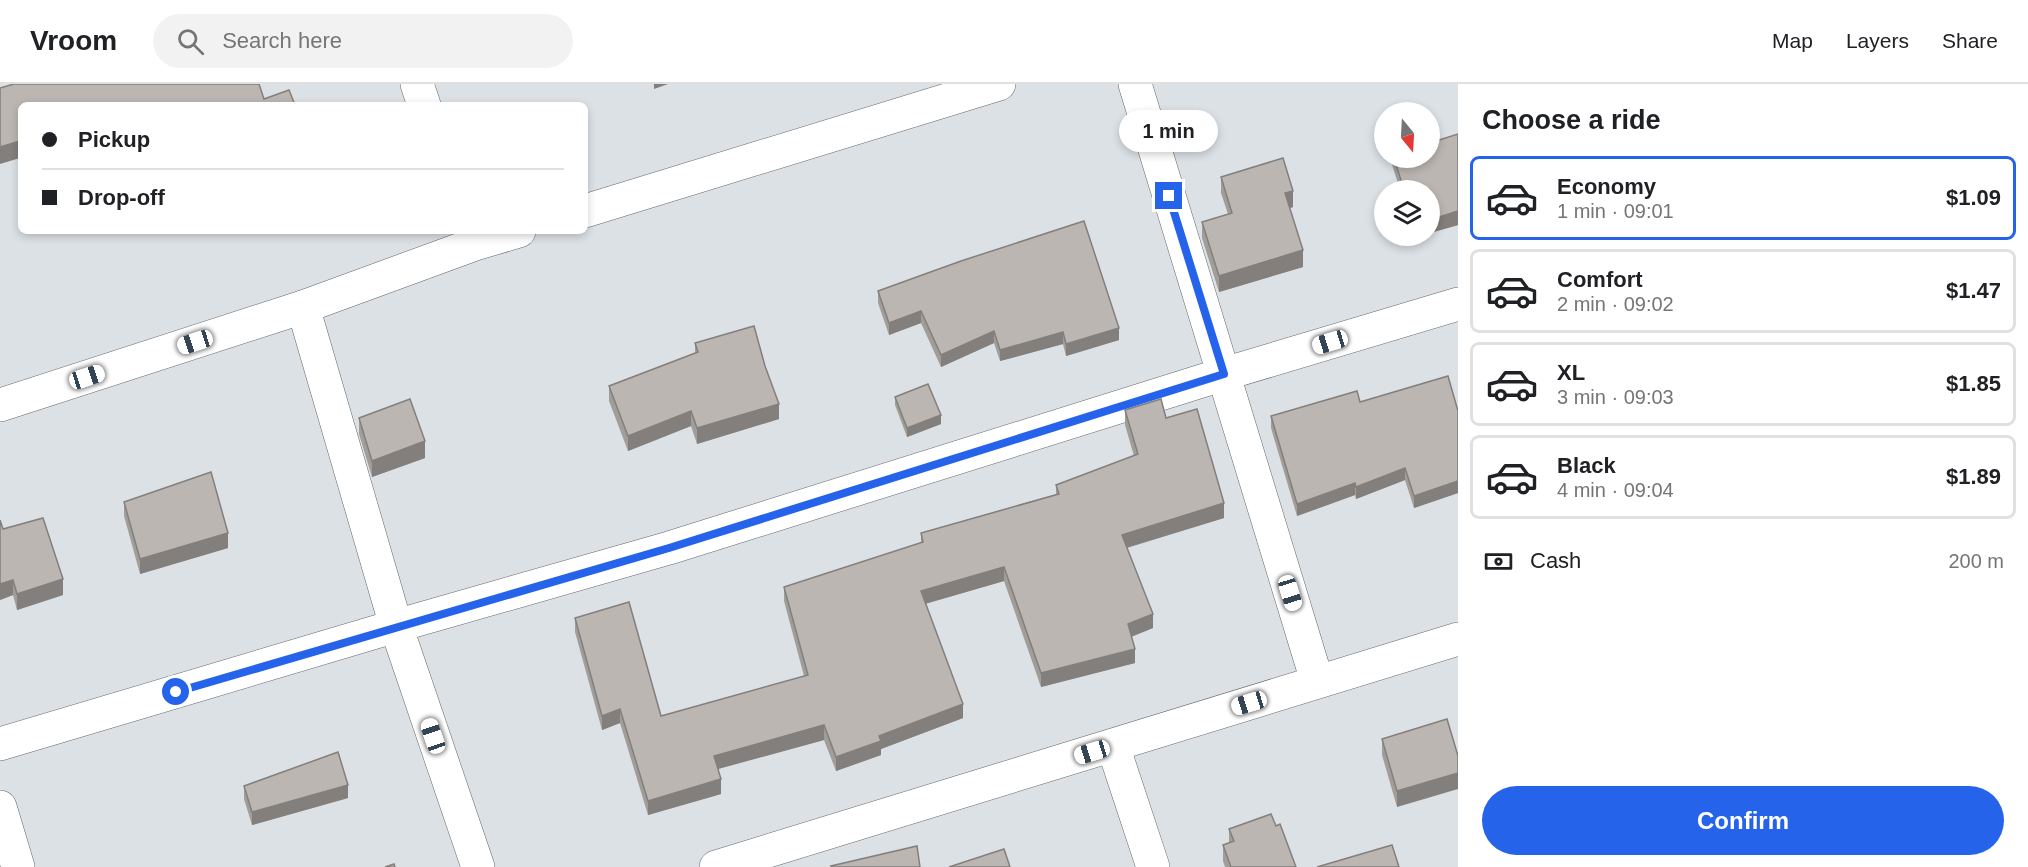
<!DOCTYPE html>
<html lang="en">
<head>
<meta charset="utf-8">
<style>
	:root { --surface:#fff; --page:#f2f2f2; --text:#202124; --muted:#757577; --line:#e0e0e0; --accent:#2563eb }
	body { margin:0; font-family:Helvetica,sans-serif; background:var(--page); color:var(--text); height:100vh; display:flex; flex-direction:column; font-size:22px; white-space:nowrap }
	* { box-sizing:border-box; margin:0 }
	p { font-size:20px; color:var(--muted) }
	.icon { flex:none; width:33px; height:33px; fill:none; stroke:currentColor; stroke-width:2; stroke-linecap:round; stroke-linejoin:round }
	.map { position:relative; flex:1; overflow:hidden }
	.side { display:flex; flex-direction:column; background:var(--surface); width:570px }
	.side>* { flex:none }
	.guide { position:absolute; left:18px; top:18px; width:570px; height:132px; border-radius:9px; box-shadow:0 3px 9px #0003; display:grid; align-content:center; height:132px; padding:0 24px; background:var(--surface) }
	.needle { width:39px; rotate:162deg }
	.fabs { position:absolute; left:1374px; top:18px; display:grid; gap:12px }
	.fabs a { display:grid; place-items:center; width:66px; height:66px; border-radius:50%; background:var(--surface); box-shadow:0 3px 9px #0003; font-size:30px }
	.end { position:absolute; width:27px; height:27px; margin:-14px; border:8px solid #2563eb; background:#fff; box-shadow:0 0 0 3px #fff }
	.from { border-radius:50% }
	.bubble { position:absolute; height:42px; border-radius:21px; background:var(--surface); box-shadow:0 3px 9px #0003; font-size:20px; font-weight:700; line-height:42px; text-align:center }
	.car { position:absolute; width:18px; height:36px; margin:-18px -9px; border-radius:8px; box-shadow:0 0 4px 2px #0007; background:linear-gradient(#fff 24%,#345 0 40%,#fff 0 76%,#345 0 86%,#fff 0) }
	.guide b { display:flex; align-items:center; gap:21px; height:57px; font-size:22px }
	.guide b+b { border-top:2px solid var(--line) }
	.guide i { width:15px; height:15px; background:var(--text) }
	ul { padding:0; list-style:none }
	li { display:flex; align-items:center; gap:18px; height:84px; margin:0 12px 9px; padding:0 12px; border:3px solid var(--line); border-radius:9px }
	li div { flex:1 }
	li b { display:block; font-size:22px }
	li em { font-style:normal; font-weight:700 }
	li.selected { border-color:var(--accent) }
	li>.icon { width:54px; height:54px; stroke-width:1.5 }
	h2 { padding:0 24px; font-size:27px; line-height:72px }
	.pay { display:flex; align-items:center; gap:15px; height:66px; padding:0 24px; font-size:22px }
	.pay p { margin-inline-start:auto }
	.button { display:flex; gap:12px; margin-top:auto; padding:12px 24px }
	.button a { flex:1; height:69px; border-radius:36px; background:var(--accent); color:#fff; font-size:24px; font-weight:700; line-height:69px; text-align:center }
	header { display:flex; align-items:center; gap:36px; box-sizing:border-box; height:84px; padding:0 30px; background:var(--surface); border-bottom:2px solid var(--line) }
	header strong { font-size:28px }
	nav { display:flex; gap:33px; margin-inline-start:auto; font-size:21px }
	.search { width:420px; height:54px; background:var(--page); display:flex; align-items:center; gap:15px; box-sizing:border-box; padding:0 21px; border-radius:33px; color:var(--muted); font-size:22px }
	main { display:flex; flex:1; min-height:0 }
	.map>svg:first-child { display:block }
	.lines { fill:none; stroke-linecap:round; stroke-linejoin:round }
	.minor-casing { stroke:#63686d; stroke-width:34 }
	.minor { stroke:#fff; stroke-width:33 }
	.wall { fill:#a19d98 }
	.shaded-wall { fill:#837f7c }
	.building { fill:#bbb6b1; stroke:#837f7c; stroke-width:1.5 }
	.route { stroke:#2563eb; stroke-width:8 }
</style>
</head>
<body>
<header>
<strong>Vroom</strong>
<div class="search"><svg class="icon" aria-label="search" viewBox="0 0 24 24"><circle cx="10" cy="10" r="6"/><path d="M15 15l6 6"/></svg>Search here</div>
<nav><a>Map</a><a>Layers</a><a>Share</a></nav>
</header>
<main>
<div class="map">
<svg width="1458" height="783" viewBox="0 0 1458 783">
	<rect width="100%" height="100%" fill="#dce1e6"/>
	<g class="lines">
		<!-- minor casing -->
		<g class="minor-casing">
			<g id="minor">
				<path d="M417,0L424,21"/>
				<path d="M1135,0L1317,597"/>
				<path d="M585,127L999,0"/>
				<path d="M303,223L396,542L478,783"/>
				<path d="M0,321L303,223L475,160L519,147"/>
				<path d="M0,660L396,542L669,464L1224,290L1458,220"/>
				<path d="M1113,662L1153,783"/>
				<path d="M0,723L18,783"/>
				<path d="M716,783L1458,555"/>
			</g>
		</g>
		<!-- minor -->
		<use href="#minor" class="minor"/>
	</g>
	<!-- wall -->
	<g class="wall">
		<path d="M0,4L264,15L295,21H21V78Z"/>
		<path d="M1433,58L1458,141L1430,149V106H1400L1390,74H1430Z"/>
		<path d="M1221,93L1293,123L1290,124L1303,183L1219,208L1202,154V138L1228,130L1221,109Z"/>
		<path d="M878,207L1119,256L1066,272L1063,260L1000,277L994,259L941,283L921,239L889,251L878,219Z"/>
		<path d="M695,259L779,335L697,360L691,342L628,367L609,317V302L695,269Z"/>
		<path d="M895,313L941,340L907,353L895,321Z"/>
		<path d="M1360,318L1458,327V409L1414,424L1405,396L1356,415L1355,411L1297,432L1271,344V332Z"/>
		<path d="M1125,326L1166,334L1224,434L1127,464L1153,544L1131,553L1135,579L1041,603L1004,497L925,520L963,634L881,665V671L836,687L824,656L718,685L721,710L648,731L620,639L602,646L575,548V534L661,632L804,592L784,517V503L921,459V449L1056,410V401L1134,372L1125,341Z"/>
		<path d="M359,334L425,374L372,393L359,350Z"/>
		<path d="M124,418L228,464L140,490L124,432Z"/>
		<path d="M0,436L3,445L63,511L17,526L13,511L0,516Z"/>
		<path d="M1447,635L1397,723L1382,671V655Z"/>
		<path d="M244,702L348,714L252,741L244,715Z"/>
		<path d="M1276,742L1296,783H1225L1223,777V761L1229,759V745Z"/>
	</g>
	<!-- shaded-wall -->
	<g class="shaded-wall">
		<path d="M654,0H668L654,5Z"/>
		<path d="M20,57V74L0,80V63Z"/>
		<path d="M1293,107V123L1285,126V109Z"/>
		<path d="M1458,127V141L1430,149V136Z"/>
		<path d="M1303,166V183L1219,208V192Z"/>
		<path d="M921,227V239L889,251V239Z"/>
		<path d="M1119,244V256L1066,272V260Z"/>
		<path d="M994,247V259L941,283V271Z"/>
		<path d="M1063,248V260L1000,277V266Z"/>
		<path d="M779,320V335L697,360V344Z"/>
		<path d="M691,327V342L628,367V352Z"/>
		<path d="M941,331V340L907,353V344Z"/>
		<path d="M425,357V374L372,393V377Z"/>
		<path d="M1405,384V396L1356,415V403Z"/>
		<path d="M1458,397V409L1414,424V412Z"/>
		<path d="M1355,399V411L1297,432V420Z"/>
		<path d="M1224,419V434L1122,465V451Z"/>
		<path d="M228,449V464L140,490V475Z"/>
		<path d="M1004,483V497L921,521V507Z"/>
		<path d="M63,495V511L17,526V510Z"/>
		<path d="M13,496V511L0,516V500Z"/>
		<path d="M1153,530V544L1128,554V540Z"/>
		<path d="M1135,565V579L1041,603V589Z"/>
		<path d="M963,620V634L881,665V671L836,687V673L879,652Z"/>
		<path d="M620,625V639L602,646V632Z"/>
		<path d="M824,641V656L714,686V672Z"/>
		<path d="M1458,689V705L1397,723V707Z"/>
		<path d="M721,695V710L648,731V717Z"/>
		<path d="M348,701V714L252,741V728Z"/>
	</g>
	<!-- building -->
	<g class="building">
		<path d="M14,0H259L264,15L289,6L295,21H21V61L20,57L0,63V4Z"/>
		<path d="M1430,46L1433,58L1458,50V127L1430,136V106H1404L1394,74H1430Z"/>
		<path d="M1283,74L1293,107L1285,109L1303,166L1219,192L1202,138L1232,129L1221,93Z"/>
		<path d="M1084,137L1119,244L1066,260L1063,248L1000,266L994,247L941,271L921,227L889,239L878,207L961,177Z"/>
		<path d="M754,242L765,282L779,320L697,344L691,327L628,352L609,302L698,268L695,259Z"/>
		<path d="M1448,292L1458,327V397L1414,412L1405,384L1356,403L1355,399L1297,420L1271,332L1357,307L1360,318Z"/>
		<path d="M928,300L941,331L907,344L895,313Z"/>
		<path d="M410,315L425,357L372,377L359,334Z"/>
		<path d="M1161,315L1166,334L1197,325L1224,419L1122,451L1153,530L1128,540L1135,565L1041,589L1004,483L921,507L963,620L879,652L881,657L836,673L824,641L714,672L721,695L648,717L620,625L602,632L575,534L629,518L661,632L808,591L784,503L923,458L921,449L1059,410L1056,401L1138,370L1125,326Z"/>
		<path d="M211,388L228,449L140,475L124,418Z"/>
		<path d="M43,434L63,495L17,510L13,496L0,500V436L3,445Z"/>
		<path d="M1447,635L1458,672V689L1397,707L1382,655Z"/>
		<path d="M338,668L348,701L252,728L244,702Z"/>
		<path d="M1271,730L1276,742L1280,740L1296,783H1231L1223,761L1234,757L1229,745Z"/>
		<path d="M1392,761L1399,783H1317Z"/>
		<path d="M917,762L920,783H832L831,782Z"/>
		<path d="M1004,765L1010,783H949Z"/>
		<path d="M394,780L395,783H385Z"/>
	</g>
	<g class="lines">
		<!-- route -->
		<path class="route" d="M176,608L669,464L1224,290L1169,112"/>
	</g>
</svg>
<div class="fabs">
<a><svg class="needle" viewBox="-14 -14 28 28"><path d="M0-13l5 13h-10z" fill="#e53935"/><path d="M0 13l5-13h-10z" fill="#757577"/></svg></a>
<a><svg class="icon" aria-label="layers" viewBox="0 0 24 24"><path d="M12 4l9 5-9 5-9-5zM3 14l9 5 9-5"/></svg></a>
</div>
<i class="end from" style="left:176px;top:608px"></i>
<i class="end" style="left:1169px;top:112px"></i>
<div class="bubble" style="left:1119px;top:26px;width:99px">1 min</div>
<i class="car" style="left:195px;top:258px;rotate:252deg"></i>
<i class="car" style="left:1330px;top:258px;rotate:253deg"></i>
<i class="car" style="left:87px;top:293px;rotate:72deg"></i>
<i class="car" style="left:1290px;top:509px;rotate:163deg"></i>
<i class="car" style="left:1249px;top:619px;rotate:253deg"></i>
<i class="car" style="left:433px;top:652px;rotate:341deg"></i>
<i class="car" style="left:1092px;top:668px;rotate:253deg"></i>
<div class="guide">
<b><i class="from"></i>Pickup</b>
<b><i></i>Drop-off</b>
</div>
</div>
<section class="side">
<h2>Choose a ride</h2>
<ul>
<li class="selected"><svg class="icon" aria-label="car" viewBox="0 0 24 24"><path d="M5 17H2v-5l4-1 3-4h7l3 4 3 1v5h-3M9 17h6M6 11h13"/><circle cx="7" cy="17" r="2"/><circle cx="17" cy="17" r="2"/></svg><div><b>Economy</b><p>1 min · 09:01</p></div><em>$1.09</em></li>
<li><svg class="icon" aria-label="car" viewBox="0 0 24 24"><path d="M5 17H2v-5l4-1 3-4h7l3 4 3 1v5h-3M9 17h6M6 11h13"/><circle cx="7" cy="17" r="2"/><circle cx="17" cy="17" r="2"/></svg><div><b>Comfort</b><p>2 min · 09:02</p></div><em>$1.47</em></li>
<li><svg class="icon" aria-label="car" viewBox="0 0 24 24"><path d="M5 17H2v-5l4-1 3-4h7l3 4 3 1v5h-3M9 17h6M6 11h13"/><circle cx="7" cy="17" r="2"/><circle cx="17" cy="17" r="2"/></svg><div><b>XL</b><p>3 min · 09:03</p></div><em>$1.85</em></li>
<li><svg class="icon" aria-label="car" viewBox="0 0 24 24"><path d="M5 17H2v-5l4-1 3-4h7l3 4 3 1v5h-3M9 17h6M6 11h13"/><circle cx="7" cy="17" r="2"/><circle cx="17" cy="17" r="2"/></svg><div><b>Black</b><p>4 min · 09:04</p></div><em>$1.89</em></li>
</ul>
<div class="pay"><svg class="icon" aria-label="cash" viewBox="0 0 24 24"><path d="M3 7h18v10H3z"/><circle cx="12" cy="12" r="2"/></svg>Cash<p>200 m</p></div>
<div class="button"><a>Confirm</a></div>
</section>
</main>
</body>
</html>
